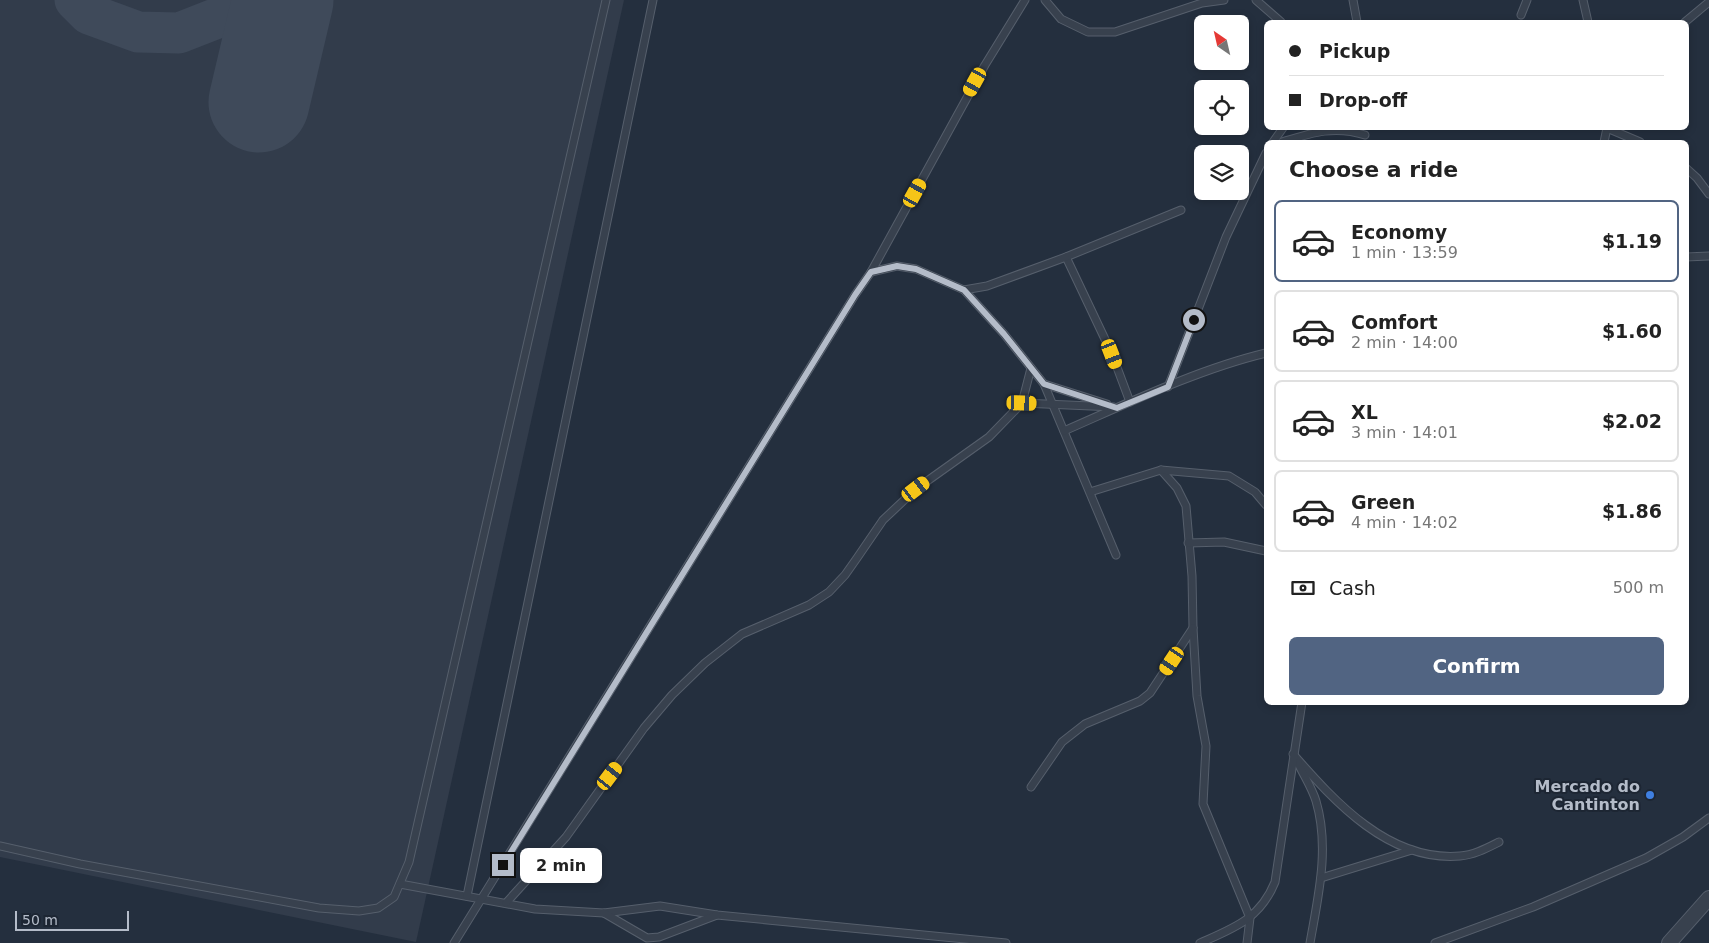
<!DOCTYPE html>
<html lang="en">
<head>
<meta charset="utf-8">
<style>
	:root { --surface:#fff; --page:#f6f6f6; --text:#222; --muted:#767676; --line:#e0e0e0; --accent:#516482 }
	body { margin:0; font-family:"DejaVu Sans",sans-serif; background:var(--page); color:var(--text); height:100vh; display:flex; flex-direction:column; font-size:19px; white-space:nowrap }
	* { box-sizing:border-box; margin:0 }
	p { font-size:16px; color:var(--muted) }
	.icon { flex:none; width:28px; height:28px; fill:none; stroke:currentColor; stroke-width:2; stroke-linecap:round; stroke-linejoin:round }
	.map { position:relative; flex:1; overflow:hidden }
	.drawer { position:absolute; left:1264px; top:140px; width:425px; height:565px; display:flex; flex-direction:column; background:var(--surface); border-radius:8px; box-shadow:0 2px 8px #0003 }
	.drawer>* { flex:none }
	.top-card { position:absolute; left:1264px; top:20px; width:425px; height:110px; border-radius:8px; box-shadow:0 2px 8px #0003; display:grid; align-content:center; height:110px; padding:0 25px; background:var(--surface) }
	.needle { width:32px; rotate:326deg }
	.tools { position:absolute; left:1194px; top:15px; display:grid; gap:10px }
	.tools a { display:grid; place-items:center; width:55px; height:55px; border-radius:8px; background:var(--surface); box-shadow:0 2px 8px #0003; font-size:25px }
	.scale { position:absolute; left:15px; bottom:12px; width:114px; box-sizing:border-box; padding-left:5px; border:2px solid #b4bcc9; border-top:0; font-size:14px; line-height:18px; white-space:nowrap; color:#b4bcc9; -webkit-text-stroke:4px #1d2633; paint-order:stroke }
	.end { position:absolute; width:22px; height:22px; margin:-11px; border:6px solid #b4bcc9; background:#111; box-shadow:0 0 0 2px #111 }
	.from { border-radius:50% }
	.bubble { position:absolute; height:35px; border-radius:8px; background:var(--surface); box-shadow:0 2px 8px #0003; font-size:16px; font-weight:800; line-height:35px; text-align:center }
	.car { position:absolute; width:15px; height:30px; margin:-15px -8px; border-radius:6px; box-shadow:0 0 4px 1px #0007; background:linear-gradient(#f5c518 24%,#345 0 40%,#f5c518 0 76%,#345 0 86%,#f5c518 0) }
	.top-card b { display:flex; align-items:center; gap:18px; height:48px; font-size:19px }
	.top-card b+b { border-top:1px solid var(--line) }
	.top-card i { width:12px; height:12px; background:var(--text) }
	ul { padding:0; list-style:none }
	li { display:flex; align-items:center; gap:15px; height:82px; margin:0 10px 8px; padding:0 15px; border:2px solid var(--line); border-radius:8px }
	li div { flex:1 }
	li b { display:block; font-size:19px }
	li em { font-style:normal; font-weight:800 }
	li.on { border-color:var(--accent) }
	li>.icon { width:45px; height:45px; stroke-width:1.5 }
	h2 { padding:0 25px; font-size:22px; line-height:60px }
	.pay { display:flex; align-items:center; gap:12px; height:55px; padding:0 25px; font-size:19px }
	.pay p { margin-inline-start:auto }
	.button { display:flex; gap:10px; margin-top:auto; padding:10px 25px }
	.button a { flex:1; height:58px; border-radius:8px; background:var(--accent); color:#fff; font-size:20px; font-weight:800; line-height:58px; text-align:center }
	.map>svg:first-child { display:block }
	.airport { fill:#323c4b }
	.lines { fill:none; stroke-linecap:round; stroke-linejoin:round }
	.taxiway { stroke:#3f4a5a; stroke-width:41 }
	.runway { stroke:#3f4a5a; stroke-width:101 }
	.lane-casing { stroke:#565f6c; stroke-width:9 }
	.street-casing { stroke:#565f6c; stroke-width:16 }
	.lane { stroke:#38414e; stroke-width:7 }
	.street { stroke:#38414e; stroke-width:14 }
	.route { stroke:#b4bcc9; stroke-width:6 }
	.shop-dot { fill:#3f7fe0; stroke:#1d2633; stroke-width:2 }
	.labels { text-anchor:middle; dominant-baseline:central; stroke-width:4; stroke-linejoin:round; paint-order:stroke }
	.poi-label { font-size:16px; font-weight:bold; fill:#b4bcc9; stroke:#1d2633; text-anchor:end }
</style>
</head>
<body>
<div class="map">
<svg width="1709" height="943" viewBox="0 0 1709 943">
	<rect width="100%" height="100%" fill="#242f3e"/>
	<!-- airport -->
	<path class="airport" d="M0,0H624L416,942L0,857Z"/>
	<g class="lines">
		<!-- taxiway -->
		<path class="taxiway" d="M75,0L89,14L138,32L179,33L220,17L246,0"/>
		<!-- runway -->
		<path class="runway" d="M259,102L283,0"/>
		<!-- lane casing -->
		<g class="lane-casing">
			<g id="lane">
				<path d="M1045,0L1061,19L1088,32H1115L1202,3L1224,0"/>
				<path d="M1256,0L1281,22"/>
				<path d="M1353,0L1357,22"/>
				<path d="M1583,0L1588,22"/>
				<path d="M1521,15L1527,0"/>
				<path d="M1685,22L1709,2"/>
				<path d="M1607,128L1640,142"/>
				<path d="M1273,142L1283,128"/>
				<path d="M1282,142C1311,133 1334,125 1365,135"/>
				<path d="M1604,142L1607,128"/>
				<path d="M1686,168L1697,178L1709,194"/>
				<path d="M1066,257L1112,354L1130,402"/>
				<path d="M1686,257L1709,256"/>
				<path d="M871,272L897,266L916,269L964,290L1004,334L1044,384L1116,555"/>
				<path d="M964,290L987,286L1066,257L1181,210"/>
				<path d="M1044,384L1107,404"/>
				<path d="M1168,387L1226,237L1266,153"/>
				<path d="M1022,403L1114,407"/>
				<path d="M1064,431C1128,403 1199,369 1266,353"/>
				<path d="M1161,470L1177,488L1186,506L1192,576L1193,628L1197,696L1206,746L1203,804L1250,918L1247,943"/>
				<path d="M1090,492L1161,470L1229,476L1255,492L1266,505"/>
				<path d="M1188,543L1224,542L1266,551"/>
				<path d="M1293,754C1335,802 1389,862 1460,856C1474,855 1487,848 1499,842"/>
				<path d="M1298,763C1304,776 1312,788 1316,801C1330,848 1318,897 1310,943"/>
				<path d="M1031,787L1062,742L1085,724L1140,701L1150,693L1193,628"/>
				<path d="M0,846L80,864L319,908L359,911L378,908L394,897L409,862L606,0"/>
				<path d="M1321,878L1412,850"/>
				<path d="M400,884L535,909L604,913L660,906L717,915L1006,943"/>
				<path d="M467,896L653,0"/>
				<path d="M506,903L566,837L644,728L672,695L705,663L742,634L809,605L829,592L845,575L857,558L883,520L916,489L989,437L1022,403L1031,368"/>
				<path d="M604,913L647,938L659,937L717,915"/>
				<path d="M454,943L855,295L871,272L985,65L1025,0"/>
				<path d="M1200,943C1234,928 1260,919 1275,882L1302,702"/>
				<path d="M1435,943L1533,907L1646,858L1683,837L1709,818"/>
			</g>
		</g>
		<!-- street casing -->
		<g class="street-casing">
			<path id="street" d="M1669,943L1709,898"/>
		</g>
		<!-- lane -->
		<use href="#lane" class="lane"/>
		<!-- street -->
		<use href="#street" class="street"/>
	</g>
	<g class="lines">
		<!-- route -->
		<path class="route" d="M503,865L855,295L871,272L897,266L916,269L964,290L1004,334L1044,384L1117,408L1168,387L1194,320"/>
	</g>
	<!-- markers -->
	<circle class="shop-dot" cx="1650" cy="795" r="5"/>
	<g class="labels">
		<!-- poi labels -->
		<g class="poi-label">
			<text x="1640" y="786">Mercado do<tspan x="1640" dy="18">Cantinton</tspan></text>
		</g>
	</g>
</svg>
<div class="tools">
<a><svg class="needle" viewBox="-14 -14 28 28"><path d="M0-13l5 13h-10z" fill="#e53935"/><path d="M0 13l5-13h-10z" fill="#767676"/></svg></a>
<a><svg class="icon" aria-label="locate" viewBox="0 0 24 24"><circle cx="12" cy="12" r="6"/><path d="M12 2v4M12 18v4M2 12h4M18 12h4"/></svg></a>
<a><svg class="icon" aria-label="layers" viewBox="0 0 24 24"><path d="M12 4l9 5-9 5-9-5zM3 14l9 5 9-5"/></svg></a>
</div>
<div class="scale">50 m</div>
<i class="end from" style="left:1194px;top:320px"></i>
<i class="end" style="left:503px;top:865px"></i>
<div class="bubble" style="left:520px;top:848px;width:82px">2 min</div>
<i class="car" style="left:975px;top:82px;rotate:209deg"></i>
<i class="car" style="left:915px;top:193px;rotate:29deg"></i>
<i class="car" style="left:1112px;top:354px;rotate:159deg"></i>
<i class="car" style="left:1022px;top:403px;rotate:92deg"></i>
<i class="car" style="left:916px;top:489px;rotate:53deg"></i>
<i class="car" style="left:1172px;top:661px;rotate:214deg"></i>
<i class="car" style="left:610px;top:776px;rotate:37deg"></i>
<div class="top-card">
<b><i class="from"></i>Pickup</b>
<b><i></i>Drop-off</b>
</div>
<section class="drawer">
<h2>Choose a ride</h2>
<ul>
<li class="on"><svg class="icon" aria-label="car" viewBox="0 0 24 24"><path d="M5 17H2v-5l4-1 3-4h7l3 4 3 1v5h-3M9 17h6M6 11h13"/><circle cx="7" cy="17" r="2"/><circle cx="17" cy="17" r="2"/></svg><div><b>Economy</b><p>1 min · 13:59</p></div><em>$1.19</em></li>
<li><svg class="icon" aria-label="car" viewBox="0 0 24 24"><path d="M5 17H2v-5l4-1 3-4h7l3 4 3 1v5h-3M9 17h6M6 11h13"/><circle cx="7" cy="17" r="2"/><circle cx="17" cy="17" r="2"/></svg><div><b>Comfort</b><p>2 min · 14:00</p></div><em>$1.60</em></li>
<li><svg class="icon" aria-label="car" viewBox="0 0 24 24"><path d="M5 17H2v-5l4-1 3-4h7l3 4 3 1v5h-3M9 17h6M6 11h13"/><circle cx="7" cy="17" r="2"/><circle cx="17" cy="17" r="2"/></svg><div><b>XL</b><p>3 min · 14:01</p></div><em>$2.02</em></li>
<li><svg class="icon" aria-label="car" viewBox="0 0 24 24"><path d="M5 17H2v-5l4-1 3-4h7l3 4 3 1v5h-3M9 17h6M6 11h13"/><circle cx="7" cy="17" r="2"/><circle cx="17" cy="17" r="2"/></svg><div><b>Green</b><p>4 min · 14:02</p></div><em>$1.86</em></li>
</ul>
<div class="pay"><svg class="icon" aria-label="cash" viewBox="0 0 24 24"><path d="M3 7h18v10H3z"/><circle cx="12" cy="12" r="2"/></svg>Cash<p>500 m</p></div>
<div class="button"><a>Confirm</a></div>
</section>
</div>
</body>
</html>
